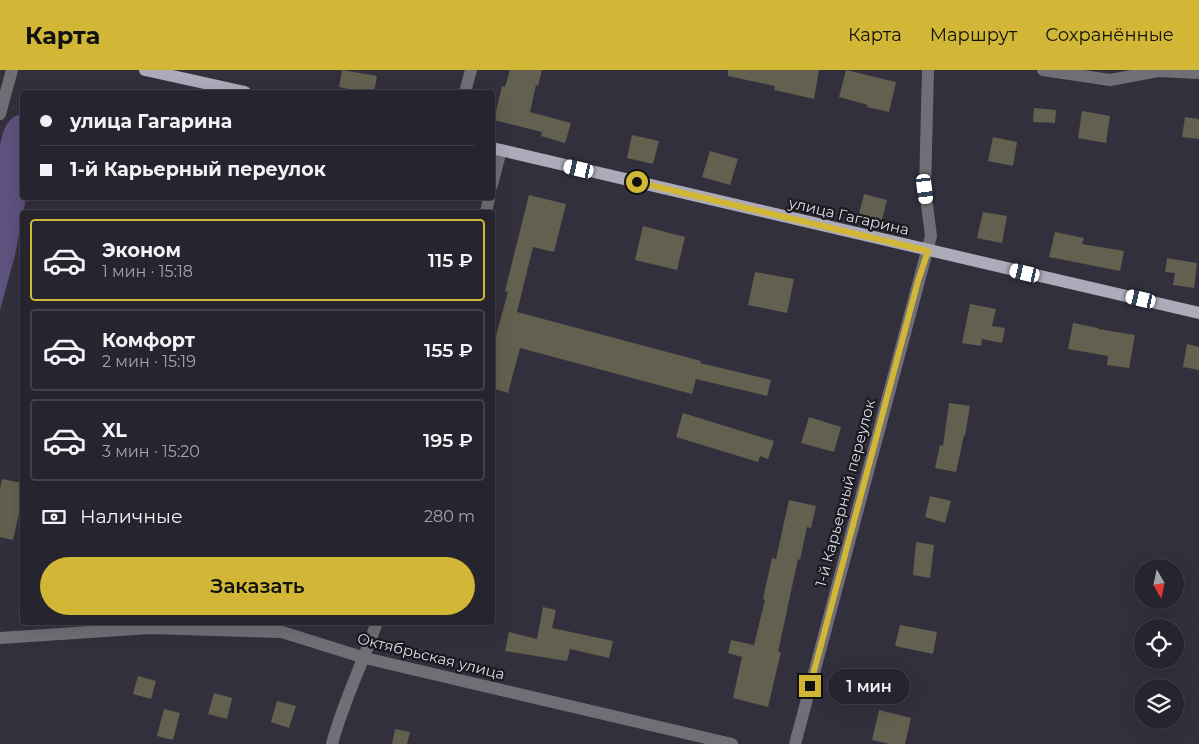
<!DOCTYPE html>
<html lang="ru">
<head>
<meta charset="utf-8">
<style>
	:root { --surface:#26242e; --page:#32303a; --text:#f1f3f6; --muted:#a4a4aa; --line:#42414a; --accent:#d2b736 }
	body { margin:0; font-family:Montserrat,sans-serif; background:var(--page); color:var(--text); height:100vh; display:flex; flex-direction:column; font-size:19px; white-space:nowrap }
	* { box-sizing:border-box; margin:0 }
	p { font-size:16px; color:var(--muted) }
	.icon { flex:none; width:28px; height:28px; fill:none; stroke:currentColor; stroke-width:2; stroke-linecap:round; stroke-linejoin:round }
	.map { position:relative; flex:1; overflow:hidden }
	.sheet { position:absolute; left:20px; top:140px; width:475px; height:415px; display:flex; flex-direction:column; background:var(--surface); border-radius:5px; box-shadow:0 5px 20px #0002,0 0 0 1px var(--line) }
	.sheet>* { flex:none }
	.banner { position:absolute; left:20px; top:20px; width:475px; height:110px; border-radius:5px; box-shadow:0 5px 20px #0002,0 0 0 1px var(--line); display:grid; align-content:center; height:110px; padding:0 20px; background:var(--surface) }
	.needle { width:32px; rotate:171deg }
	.controls { position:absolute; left:1134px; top:489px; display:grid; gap:10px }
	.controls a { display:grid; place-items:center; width:50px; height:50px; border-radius:50%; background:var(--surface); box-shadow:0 5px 20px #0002,0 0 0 1px var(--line); font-size:25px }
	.end { position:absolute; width:22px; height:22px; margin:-11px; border:6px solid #d2b736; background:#111; box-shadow:0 0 0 2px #111 }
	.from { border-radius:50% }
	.bubble { position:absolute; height:35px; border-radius:18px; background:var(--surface); box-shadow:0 5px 20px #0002,0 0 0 1px var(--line); font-size:16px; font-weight:600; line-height:35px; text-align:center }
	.car { position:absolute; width:15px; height:30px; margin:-15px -8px; border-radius:6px; box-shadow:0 0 4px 1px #0007; background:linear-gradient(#fff 24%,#345 0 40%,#fff 0 76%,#345 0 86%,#fff 0) }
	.banner b { display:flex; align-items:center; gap:18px; height:48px; font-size:19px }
	.banner b+b { border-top:1px solid var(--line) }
	.banner i { width:12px; height:12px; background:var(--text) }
	ul { padding:9px 0 0; list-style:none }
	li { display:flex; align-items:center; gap:15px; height:82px; margin:0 10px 8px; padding:0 10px; border:2px solid var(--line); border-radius:5px }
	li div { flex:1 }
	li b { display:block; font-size:19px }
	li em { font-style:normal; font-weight:600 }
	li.active { border-color:var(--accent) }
	li>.icon { width:45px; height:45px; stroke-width:1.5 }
	.pay { display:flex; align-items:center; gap:12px; height:55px; padding:0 20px; font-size:19px }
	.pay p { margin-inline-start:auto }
	.primary-button { display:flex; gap:10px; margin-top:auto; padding:10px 20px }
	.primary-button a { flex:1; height:58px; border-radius:30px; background:var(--accent); color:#111; font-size:20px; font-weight:600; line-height:58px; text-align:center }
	header { display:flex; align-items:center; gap:30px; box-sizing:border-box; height:70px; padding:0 25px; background:var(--accent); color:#111 }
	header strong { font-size:24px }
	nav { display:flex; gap:28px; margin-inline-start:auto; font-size:18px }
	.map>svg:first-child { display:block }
	.green { fill:#5e527e }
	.building { fill:#63604f }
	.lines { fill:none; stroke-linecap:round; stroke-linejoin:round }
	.minor { stroke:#706f76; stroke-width:12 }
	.major { stroke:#adaab9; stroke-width:12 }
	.route { stroke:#d2b736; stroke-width:6 }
	.labels { text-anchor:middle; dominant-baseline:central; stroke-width:4.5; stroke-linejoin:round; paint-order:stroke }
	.street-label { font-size:15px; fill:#dedce5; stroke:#1a191f }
</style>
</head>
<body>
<header>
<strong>Карта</strong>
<nav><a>Карта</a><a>Маршрут</a><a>Сохранённые</a></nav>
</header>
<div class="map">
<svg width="1199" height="674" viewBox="0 0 1199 674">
	<rect width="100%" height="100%" fill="#33303e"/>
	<!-- green -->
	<path class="green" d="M17,45L22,47V128H26L15,185L0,240V75C3,63 5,51 17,45Z"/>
	<!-- building -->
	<g class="building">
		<path d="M342,0L377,6L374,22H365L339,17Z"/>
		<path d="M510,0H542L538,16L536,15L530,42L571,53L565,73L541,66L542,62L494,50L502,16L505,17Z"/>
		<path d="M728,0H819L814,29L774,20L775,16L728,6Z"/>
		<path d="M846,0L896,12L889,42L867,37L868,35L839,27Z"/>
		<path d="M1034,38L1056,40L1055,53L1033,52Z"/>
		<path d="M1082,41L1110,46L1106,73L1078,68Z"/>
		<path d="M1185,47L1199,49V69L1182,67Z"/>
		<path d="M632,65L659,71L653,94L627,88Z"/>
		<path d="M993,67L1017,72L1013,96L988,91Z"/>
		<path d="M710,81L738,89L730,115L702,107Z"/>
		<path d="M864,124L887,130L882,150L859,144Z"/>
		<path d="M529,125L566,134L554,182L533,177L517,242L701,291L700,293L771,310L767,326L696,309L692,324L520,278L508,323L492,318V280L508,222L505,221Z"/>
		<path d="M983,142L1007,146L1002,173L977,168Z"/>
		<path d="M643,156L685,167L677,200L635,190Z"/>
		<path d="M1055,162L1084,168L1082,174L1124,181L1120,201L1049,187Z"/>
		<path d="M1167,188L1197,193L1194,218L1173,215L1175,203L1165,202Z"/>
		<path d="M755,202L794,209L787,243L748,235Z"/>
		<path d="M970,234L996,239L992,256L1005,258L1002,273L982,269L981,276L962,273Z"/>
		<path d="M1073,253L1098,258V259L1135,265L1129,298L1107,295L1108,286L1068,279Z"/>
		<path d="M1187,274L1199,277V300L1183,297Z"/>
		<path d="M949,333L970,336L965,366L964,365L956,402L935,398L940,375L943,376Z"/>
		<path d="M683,343L774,371L768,389L760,386L758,392L676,367Z"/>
		<path d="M809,347L841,357L834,382L801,373Z"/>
		<path d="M2,409L22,413V430L13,470L0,467V419Z"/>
		<path d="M930,426L951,431L945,453L925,447Z"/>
		<path d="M789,430L816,436L811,458L807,457L800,490L798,489L778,582H781L768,637L733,628L742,587L728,583L731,570L754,575L765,530L763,529L772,488L776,489Z"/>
		<path d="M916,472L934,475L930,508L913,505Z"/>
		<path d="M543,537L556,540L552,558L613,571L609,588L570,579L567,591L505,581L509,562L537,569Z"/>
		<path d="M900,555L937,562L933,584L895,576Z"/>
		<path d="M138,606L156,611L151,629L133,624Z"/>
		<path d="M214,623L232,628L227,649L208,644Z"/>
		<path d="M277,631L296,636L289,658L271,652Z"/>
		<path d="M164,639L180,643L173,670L157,666Z"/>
		<path d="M879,640L911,648L905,674H890L872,670Z"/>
		<path d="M395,659L410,662L407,674H392Z"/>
	</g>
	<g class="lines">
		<!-- minor -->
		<g class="minor">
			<path d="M1043,0L1110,10L1158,1L1199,3"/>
			<path d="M465,22L471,0"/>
			<path d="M0,44L12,0"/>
			<path d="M492,115L501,80"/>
			<path d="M486,142L489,128"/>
			<path d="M0,568L150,558L282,562L365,588L732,674"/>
			<path d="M332,674C343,632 363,593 377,552"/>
			<path d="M795,674L931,166L925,119L928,0"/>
		</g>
		<!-- major -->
		<g class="major">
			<path d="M145,0L245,22"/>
			<path d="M492,78L1199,243"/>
		</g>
	</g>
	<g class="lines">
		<!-- route -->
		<path class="route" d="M637,112L928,181L918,211L810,616"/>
	</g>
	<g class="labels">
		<!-- street labels -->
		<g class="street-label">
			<text transform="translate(849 146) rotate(13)">улица Гагарина</text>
			<text transform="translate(845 423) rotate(-75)">1-й Карьерный переулок</text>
			<text transform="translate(431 586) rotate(14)">Октябрьская улица</text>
		</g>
	</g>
</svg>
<div class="controls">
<a><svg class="needle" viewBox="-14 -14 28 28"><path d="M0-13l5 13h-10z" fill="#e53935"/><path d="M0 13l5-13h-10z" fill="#a4a4aa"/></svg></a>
<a><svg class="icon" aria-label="locate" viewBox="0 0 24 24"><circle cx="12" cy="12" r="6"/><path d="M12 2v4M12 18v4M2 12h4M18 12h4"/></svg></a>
<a><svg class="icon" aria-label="layers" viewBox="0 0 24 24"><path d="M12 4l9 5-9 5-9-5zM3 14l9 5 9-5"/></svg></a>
</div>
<i class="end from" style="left:637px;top:112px"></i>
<i class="end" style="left:810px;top:616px"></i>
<div class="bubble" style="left:828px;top:599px;width:82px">1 мин</div>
<i class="car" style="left:579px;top:99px;rotate:283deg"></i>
<i class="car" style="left:925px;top:119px;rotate:173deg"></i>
<i class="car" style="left:1025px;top:203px;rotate:283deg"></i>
<i class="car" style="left:1141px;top:229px;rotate:283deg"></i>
<div class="banner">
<b><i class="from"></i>улица Гагарина</b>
<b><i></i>1-й Карьерный переулок</b>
</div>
<section class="sheet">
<ul>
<li class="active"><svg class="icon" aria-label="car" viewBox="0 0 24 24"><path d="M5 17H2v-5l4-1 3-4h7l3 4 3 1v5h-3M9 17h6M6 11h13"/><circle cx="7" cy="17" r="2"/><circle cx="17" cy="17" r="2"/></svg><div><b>Эконом</b><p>1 мин · 15:18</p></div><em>115 ₽</em></li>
<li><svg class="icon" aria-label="car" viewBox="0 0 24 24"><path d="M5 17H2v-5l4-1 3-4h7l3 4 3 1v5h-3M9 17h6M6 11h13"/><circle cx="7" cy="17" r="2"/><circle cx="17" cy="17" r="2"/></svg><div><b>Комфорт</b><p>2 мин · 15:19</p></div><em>155 ₽</em></li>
<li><svg class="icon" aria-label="car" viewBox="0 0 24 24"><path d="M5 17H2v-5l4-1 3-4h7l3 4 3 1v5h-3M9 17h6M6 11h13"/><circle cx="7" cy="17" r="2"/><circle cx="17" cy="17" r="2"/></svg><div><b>XL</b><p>3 мин · 15:20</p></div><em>195 ₽</em></li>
</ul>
<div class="pay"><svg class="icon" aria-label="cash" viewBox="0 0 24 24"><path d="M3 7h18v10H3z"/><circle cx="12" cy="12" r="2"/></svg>Наличные<p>280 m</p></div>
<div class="primary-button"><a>Заказать</a></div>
</section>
</div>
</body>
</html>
